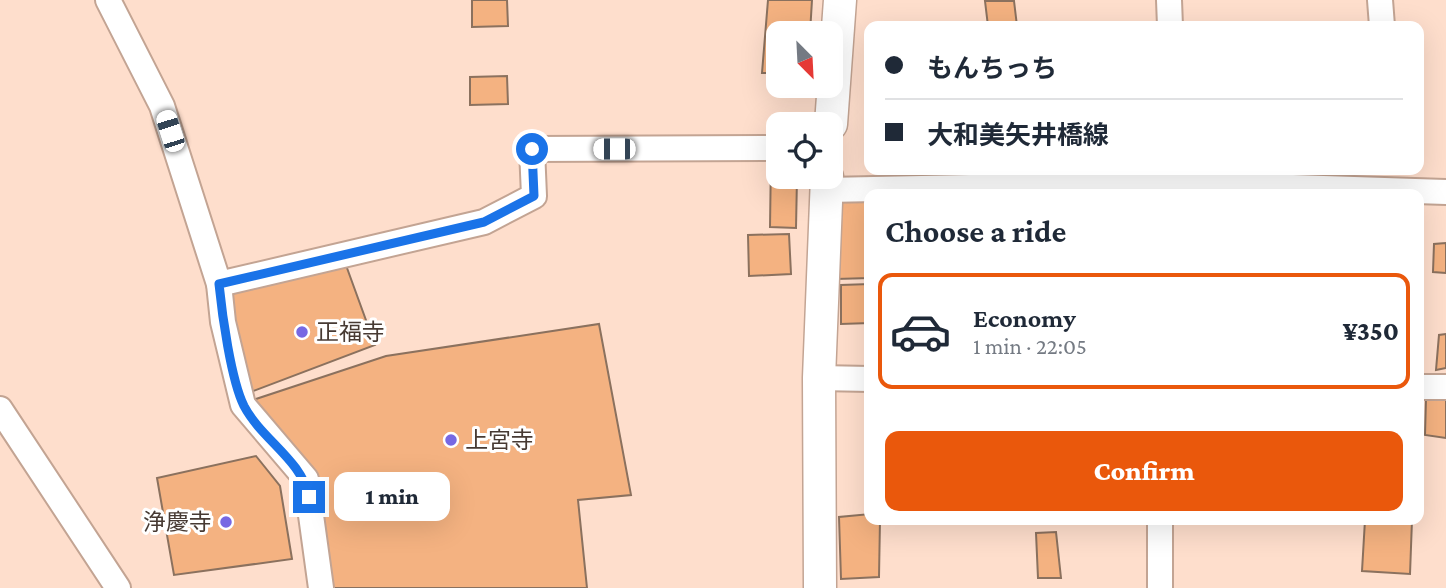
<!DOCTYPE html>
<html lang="en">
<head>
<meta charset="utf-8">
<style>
	:root { --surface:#fff; --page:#f2f2f3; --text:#1f2937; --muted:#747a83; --line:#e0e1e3; --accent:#ea580c }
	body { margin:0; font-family:"Crimson Pro","Noto Sans JP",serif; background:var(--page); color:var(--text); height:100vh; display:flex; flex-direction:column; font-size:26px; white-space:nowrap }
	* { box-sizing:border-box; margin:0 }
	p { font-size:23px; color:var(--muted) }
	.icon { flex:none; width:38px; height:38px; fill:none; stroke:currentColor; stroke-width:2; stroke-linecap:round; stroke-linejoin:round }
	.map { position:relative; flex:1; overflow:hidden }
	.details { position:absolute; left:864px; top:189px; width:560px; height:336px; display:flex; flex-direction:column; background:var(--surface); border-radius:14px; box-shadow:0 7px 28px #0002 }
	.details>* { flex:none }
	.hud { position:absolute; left:864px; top:21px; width:560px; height:154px; border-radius:14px; box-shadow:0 7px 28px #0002; display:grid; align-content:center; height:154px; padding:0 21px; background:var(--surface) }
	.needle { width:46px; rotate:156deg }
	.tools { position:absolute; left:766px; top:21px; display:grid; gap:14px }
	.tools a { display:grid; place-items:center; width:77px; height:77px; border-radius:14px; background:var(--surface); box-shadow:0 7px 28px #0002; font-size:35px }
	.end { position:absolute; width:32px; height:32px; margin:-16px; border:9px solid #1a73e8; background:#fff; box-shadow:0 0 0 4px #fff }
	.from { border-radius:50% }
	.bubble { position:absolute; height:49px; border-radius:14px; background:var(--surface); box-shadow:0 7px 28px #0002; font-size:23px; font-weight:800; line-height:49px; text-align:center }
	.car { position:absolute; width:21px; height:42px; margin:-21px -10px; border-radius:9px; box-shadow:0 0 5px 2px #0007; background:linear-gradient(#fff 24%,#345 0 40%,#fff 0 76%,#345 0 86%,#fff 0) }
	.hud b { display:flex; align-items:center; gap:24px; height:66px; font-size:26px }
	.hud b+b { border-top:2px solid var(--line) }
	.hud i { width:18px; height:18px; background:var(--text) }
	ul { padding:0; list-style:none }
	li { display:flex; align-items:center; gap:21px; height:116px; margin:0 14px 10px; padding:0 7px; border:4px solid transparent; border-radius:14px }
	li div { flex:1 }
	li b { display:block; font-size:26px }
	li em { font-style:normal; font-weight:800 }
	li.selected { border-color:var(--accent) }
	li>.icon { width:63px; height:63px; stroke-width:1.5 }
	h2 { padding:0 21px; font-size:32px; line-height:84px }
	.button { display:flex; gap:14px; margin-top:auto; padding:14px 21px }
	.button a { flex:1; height:80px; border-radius:14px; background:var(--accent); color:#fff; font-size:28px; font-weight:800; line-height:80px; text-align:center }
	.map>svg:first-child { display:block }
	.building { fill:#f4b281; stroke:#8b715e; stroke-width:2 }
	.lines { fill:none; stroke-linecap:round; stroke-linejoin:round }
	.minor-casing { stroke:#c3a493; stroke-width:28 }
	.tertiary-casing { stroke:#c3a493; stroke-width:35 }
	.minor { stroke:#fff; stroke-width:24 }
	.tertiary { stroke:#fff; stroke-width:32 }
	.route { stroke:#1a73e8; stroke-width:9 }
	.poi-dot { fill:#7768e3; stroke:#fff; stroke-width:2.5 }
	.labels { text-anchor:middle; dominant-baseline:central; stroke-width:6; stroke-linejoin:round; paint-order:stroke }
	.poi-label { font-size:23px; fill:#473a33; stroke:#fff; text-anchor:start }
</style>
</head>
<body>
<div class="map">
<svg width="1446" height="588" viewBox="0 0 1446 588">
	<rect width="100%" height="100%" fill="#fedecc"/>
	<!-- building -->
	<g class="building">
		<path d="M472,0H507L508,26L472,27Z"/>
		<path d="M768,0H812L810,33H779V73H762Z"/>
		<path d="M985,1H1014L1017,26H988Z"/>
		<path d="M507,76L508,104L470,105V77Z"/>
		<path d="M771,157L779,158V177H797L796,228L770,227Z"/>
		<path d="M870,199V278L836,279L835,200Z"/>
		<path d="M789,234L791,274L749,276L748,235Z"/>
		<path d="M1446,243V273L1433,272L1434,244Z"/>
		<path d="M343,257L375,345L248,393L226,284Z"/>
		<path d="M870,284V323L841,324V285Z"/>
		<path d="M599,324L631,495L578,500L587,588H332L312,479L250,401L386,356Z"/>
		<path d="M1446,334V368L1436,370L1439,335Z"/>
		<path d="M1426,398L1446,399V438L1425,435Z"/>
		<path d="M256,456L280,486L292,559L174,575L157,478Z"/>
		<path d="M870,514V520H880L879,577L841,579L839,517Z"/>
		<path d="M1365,520H1412L1410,574L1362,571Z"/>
		<path d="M1056,532L1061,578H1038L1036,533Z"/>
	</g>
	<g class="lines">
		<!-- minor casing -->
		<g class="minor-casing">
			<g id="minor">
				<path d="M108,0L162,106L219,284L223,322L243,405L306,479L321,588"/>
				<path d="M1169,0L1170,26"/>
				<path d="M1380,0L1382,26"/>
				<path d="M826,190L1173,183L1446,192"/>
				<path d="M219,284L484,222L534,196L532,149L779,148"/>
				<path d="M819,378L870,379"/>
				<path d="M1419,387H1446"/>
				<path d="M0,409L118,588"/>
				<path d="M1160,588V520"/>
			</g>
		</g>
		<!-- tertiary casing -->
		<g class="tertiary-casing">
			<g id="tertiary">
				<path d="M831,124L840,0"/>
				<path d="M820,588L819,378L827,177"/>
			</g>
		</g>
		<!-- minor -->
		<use href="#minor" class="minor"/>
		<!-- tertiary -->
		<use href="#tertiary" class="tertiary"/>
	</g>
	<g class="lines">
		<!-- route -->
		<path class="route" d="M309,497C302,460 262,440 244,406C231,380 222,314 219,284L484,222L534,196L532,149"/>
	</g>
	<!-- markers -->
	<g class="poi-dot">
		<circle cx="302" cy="332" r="7"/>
		<circle cx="451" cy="440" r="7"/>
		<circle cx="226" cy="522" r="7"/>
	</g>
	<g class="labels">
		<!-- poi labels -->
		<g class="poi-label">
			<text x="316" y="332">正福寺</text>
			<text x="465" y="440">上宮寺</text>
			<text x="212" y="522" text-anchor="end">浄慶寺</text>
		</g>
	</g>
</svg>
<div class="tools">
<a><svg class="needle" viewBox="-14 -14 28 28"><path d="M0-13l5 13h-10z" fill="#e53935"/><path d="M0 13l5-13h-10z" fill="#747a83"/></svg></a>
<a><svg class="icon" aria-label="locate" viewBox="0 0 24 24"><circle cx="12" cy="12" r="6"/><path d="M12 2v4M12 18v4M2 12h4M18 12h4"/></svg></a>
</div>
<i class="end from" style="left:532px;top:149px"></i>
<i class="end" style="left:309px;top:497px"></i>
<div class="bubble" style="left:334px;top:472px;width:116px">1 min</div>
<i class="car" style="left:170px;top:131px;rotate:342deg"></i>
<i class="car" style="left:614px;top:149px;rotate:270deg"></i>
<div class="hud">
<b><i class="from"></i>もんちっち</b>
<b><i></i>大和美矢井橋線</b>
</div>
<section class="details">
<h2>Choose a ride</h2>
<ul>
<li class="selected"><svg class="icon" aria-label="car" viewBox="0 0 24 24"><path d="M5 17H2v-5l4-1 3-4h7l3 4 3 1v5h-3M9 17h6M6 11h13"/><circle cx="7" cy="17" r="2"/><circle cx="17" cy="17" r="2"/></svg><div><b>Economy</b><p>1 min · 22:05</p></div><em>¥350</em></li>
</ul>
<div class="button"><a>Confirm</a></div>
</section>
</div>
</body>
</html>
